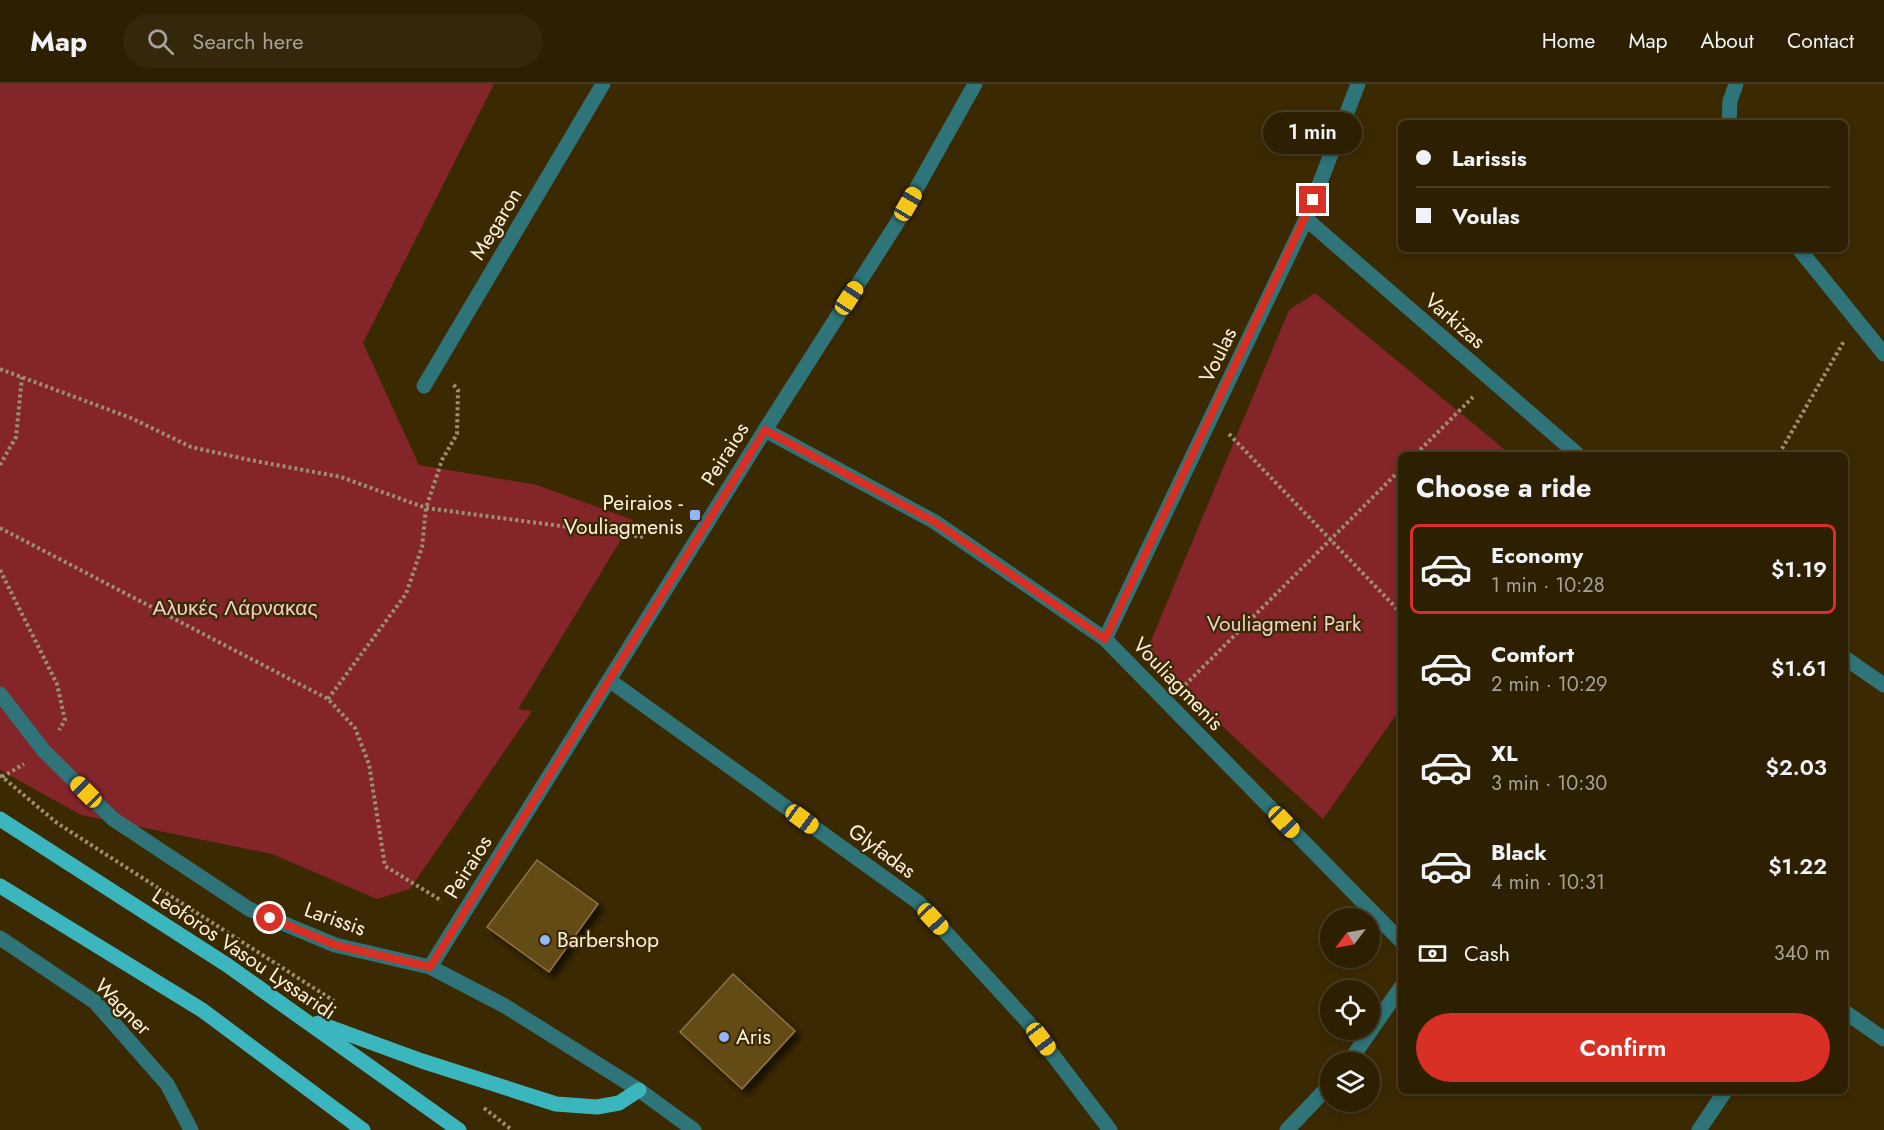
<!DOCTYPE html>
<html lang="en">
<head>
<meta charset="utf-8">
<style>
	:root { --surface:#2c1f02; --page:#34270c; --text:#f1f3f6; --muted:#a6a299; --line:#483d24; --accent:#d93025 }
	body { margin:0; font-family:Jost,sans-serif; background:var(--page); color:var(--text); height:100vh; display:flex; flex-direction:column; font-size:22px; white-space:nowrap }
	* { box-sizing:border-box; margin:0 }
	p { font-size:20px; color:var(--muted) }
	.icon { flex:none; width:33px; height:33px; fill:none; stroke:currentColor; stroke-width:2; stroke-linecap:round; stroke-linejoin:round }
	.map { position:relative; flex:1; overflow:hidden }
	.panel { position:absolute; left:1398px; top:368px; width:450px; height:642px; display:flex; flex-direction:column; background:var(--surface); border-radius:9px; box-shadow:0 3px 9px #0003,0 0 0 2px var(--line) }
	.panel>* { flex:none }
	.guide { position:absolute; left:1398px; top:36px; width:450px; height:132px; border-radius:9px; box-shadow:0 3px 9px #0003,0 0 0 2px var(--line); display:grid; align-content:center; height:132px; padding:0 18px; background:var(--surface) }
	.needle { width:39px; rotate:238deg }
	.controls { position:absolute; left:1320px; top:824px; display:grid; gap:12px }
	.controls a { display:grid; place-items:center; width:60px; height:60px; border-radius:50%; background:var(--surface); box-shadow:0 3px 9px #0003,0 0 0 2px var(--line); font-size:30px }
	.end { position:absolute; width:27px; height:27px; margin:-14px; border:8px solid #d93025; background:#fff; box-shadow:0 0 0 3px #fff }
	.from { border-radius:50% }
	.bubble { position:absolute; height:42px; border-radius:21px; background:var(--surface); box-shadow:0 3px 9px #0003,0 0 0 2px var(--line); font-size:20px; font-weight:600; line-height:42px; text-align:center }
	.car { position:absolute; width:18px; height:36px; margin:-18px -9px; border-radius:8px; box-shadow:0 0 4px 2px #0007; background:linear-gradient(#f5c518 24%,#345 0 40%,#f5c518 0 76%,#345 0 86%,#f5c518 0) }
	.guide b { display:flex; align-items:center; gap:21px; height:57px; font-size:22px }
	.guide b+b { border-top:2px solid var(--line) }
	.guide i { width:15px; height:15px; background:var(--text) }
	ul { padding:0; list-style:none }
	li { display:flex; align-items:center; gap:18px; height:90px; margin:0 12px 9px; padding:0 6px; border:3px solid transparent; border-radius:9px }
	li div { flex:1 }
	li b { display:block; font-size:22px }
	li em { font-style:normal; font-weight:600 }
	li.on { border-color:var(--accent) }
	li>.icon { width:54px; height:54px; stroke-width:1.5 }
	h2 { padding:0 18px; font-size:27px; line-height:72px }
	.pay { display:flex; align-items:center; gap:15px; height:66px; padding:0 18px; font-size:22px }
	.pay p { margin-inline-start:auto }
	.button { display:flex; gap:12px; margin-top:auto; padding:12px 18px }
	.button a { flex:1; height:69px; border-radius:36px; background:var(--accent); color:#fff; font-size:24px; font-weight:600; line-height:69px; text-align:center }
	header { display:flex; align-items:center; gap:36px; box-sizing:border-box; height:84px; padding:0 30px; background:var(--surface); border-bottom:2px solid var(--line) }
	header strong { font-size:28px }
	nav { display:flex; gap:33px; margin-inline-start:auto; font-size:21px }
	.search { width:420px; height:54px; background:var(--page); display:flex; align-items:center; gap:15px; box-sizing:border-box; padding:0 21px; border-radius:33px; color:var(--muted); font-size:22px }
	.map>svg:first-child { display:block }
	.green { fill:#84252a }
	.building { fill:#634b18; stroke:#8f7544; stroke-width:1.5; filter:url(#shadow) }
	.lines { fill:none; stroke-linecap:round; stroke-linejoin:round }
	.path { stroke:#9c8e70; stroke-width:4; stroke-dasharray:3 3; stroke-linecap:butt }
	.minor { stroke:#2e7479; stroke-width:15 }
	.major { stroke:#3cb6be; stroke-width:15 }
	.route { stroke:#d93025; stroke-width:8 }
	.poi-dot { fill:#92b7fd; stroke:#3b2902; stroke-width:2 }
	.labels { text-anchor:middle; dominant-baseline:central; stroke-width:4.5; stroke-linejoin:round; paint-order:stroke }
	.street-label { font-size:21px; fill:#fef3de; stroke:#3b2902 }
	.poi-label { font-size:21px; fill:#fef3de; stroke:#3b2902; text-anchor:start }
	.park-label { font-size:21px; fill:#f0cfcd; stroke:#3b2902 }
</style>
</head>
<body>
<header>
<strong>Map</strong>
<div class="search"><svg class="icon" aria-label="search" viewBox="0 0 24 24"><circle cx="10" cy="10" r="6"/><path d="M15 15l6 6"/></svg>Search here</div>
<nav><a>Home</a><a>Map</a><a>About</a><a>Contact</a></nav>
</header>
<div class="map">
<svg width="1884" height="1046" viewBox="0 0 1884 1046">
	<defs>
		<filter id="shadow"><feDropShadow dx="5.5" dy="5.5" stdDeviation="3" flood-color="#0009"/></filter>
	</defs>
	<rect width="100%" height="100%" fill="#3b2902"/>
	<!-- green -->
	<g class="green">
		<path d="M0,0H494L363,259L419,381L537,401L633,436L518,625L532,627L410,805L377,815L272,770L81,731L0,686Z"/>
		<path d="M1315,209L1510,370H1401V624L1323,735L1145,571L1289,226Z"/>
	</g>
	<!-- building -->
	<g class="building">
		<path d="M537,776L598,820L549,888L487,843Z"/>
		<path d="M733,890L795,947L742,1005L680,948Z"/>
	</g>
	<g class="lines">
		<!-- path -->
		<g class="path">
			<path d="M0,285L131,334L191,363L250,376L341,393L426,424L643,453"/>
			<path d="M1229,350L1401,529"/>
			<path d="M1416,370L1473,313"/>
			<path d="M1779,370L1844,257"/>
			<path d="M0,381L16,353L22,293"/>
			<path d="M0,444L328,615L355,644L369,680L385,782L442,817"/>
			<path d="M0,486L57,600L65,636L59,646"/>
			<path d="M1185,601L1401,385"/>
			<path d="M328,615L406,510L422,463L426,424L442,376L457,350L458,306L452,299"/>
			<path d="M0,691L57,739L334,917"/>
			<path d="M2,693L24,680"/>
			<path d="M484,1024L512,1046"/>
		</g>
		<!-- minor -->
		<g class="minor">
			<path d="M1729,39L1730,17L1736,0"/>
			<path d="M1306,135L1577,370"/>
			<path d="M1799,165L1884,270"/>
			<path d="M424,302L603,0"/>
			<path d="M765,346L935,438L1105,555L1401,857"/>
			<path d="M1105,555L1306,135L1358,0"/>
			<path d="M1845,574L1884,601"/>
			<path d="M609,596L918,818L1027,937L1110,1046"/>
			<path d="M0,610L44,667L113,735L249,825L335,861L430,883L505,922L639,1006L694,1046"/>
			<path d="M0,854L95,918L167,1000L191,1046"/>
			<path d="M430,883L765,346L897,139L975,0"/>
			<path d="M1845,928L1884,955"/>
			<path d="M1349,978L1401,903"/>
			<path d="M1287,1046L1330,1001"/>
			<path d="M1699,1046L1726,1006"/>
		</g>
		<!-- major -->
		<g class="major">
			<path d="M0,735L227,881L459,1046"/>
			<path d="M0,802L202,926L363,1046"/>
			<path d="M318,939L422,977L556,1020L597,1023L619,1019L639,1006"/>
		</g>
	</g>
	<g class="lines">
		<!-- route -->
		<path class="route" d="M270,834L335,861L430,883L765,346L935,438L1105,555L1313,116"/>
	</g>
	<!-- markers -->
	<g class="poi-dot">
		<rect x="689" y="425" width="12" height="12" rx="3"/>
		<circle cx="545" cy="856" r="6"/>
		<circle cx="724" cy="953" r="6"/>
	</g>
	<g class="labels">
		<!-- street labels -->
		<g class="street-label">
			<text transform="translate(496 140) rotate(-59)">Megaron</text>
			<text transform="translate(1455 237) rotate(41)">Varkizas</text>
			<text transform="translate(1218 271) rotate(-64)">Voulas</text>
			<text transform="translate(725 370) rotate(-58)">Peiraios</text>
			<text transform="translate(1178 600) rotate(46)">Vouliagmenis</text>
			<text transform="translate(882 767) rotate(36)">Glyfadas</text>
			<text transform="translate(468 783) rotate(-58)">Peiraios</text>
			<text transform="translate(335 835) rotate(19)">Larissis</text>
			<text transform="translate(244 870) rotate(34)">Leoforos Vasou Lyssaridi</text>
			<text transform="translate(123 923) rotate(45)">Wagner</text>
		</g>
		<!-- poi labels -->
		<g class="poi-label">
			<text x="683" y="419" text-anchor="end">Peiraios -<tspan x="683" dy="24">Vouliagmenis</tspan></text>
			<text x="557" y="856">Barbershop</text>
			<text x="736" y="953">Aris</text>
		</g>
		<!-- park labels -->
		<g class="park-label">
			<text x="235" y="524">Αλυκές Λάρνακας</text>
			<text x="1284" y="540">Vouliagmeni Park</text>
		</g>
	</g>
</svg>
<div class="controls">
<a><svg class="needle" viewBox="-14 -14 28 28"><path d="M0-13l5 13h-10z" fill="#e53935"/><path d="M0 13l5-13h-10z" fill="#a6a299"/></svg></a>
<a><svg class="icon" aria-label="locate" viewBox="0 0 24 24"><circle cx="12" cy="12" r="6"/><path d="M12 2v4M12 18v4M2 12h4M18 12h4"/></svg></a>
<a><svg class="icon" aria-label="layers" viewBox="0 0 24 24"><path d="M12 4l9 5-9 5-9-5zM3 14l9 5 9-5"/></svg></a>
</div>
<i class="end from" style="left:270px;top:834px"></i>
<i class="end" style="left:1313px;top:116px"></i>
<div class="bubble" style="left:1263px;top:28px;width:99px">1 min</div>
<i class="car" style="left:908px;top:120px;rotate:30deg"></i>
<i class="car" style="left:849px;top:214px;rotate:33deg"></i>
<i class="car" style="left:86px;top:708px;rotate:315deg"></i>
<i class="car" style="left:802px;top:735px;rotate:126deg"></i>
<i class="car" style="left:1284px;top:738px;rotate:136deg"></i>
<i class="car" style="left:933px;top:835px;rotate:137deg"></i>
<i class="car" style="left:1041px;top:955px;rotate:143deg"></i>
<div class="guide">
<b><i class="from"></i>Larissis</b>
<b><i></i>Voulas</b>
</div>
<section class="panel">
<h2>Choose a ride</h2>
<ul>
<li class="on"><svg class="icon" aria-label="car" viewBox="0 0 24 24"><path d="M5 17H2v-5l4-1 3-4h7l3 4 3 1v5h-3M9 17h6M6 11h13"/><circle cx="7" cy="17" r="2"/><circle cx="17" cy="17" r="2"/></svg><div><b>Economy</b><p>1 min · 10:28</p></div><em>$1.19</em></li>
<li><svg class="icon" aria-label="car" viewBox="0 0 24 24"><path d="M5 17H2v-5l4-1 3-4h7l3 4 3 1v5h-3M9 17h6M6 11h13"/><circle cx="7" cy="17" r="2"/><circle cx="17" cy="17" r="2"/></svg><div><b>Comfort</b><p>2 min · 10:29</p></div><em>$1.61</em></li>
<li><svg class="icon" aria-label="car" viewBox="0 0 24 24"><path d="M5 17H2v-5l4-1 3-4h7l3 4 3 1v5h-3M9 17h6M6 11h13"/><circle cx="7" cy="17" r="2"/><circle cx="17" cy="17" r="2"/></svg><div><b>XL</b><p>3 min · 10:30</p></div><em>$2.03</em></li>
<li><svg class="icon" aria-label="car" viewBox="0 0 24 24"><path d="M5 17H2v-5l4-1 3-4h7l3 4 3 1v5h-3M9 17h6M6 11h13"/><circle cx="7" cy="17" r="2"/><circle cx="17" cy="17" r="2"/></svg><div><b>Black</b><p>4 min · 10:31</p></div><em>$1.22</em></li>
</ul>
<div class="pay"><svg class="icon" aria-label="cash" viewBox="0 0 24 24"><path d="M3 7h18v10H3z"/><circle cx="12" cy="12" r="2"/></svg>Cash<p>340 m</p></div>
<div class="button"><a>Confirm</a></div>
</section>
</div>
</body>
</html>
